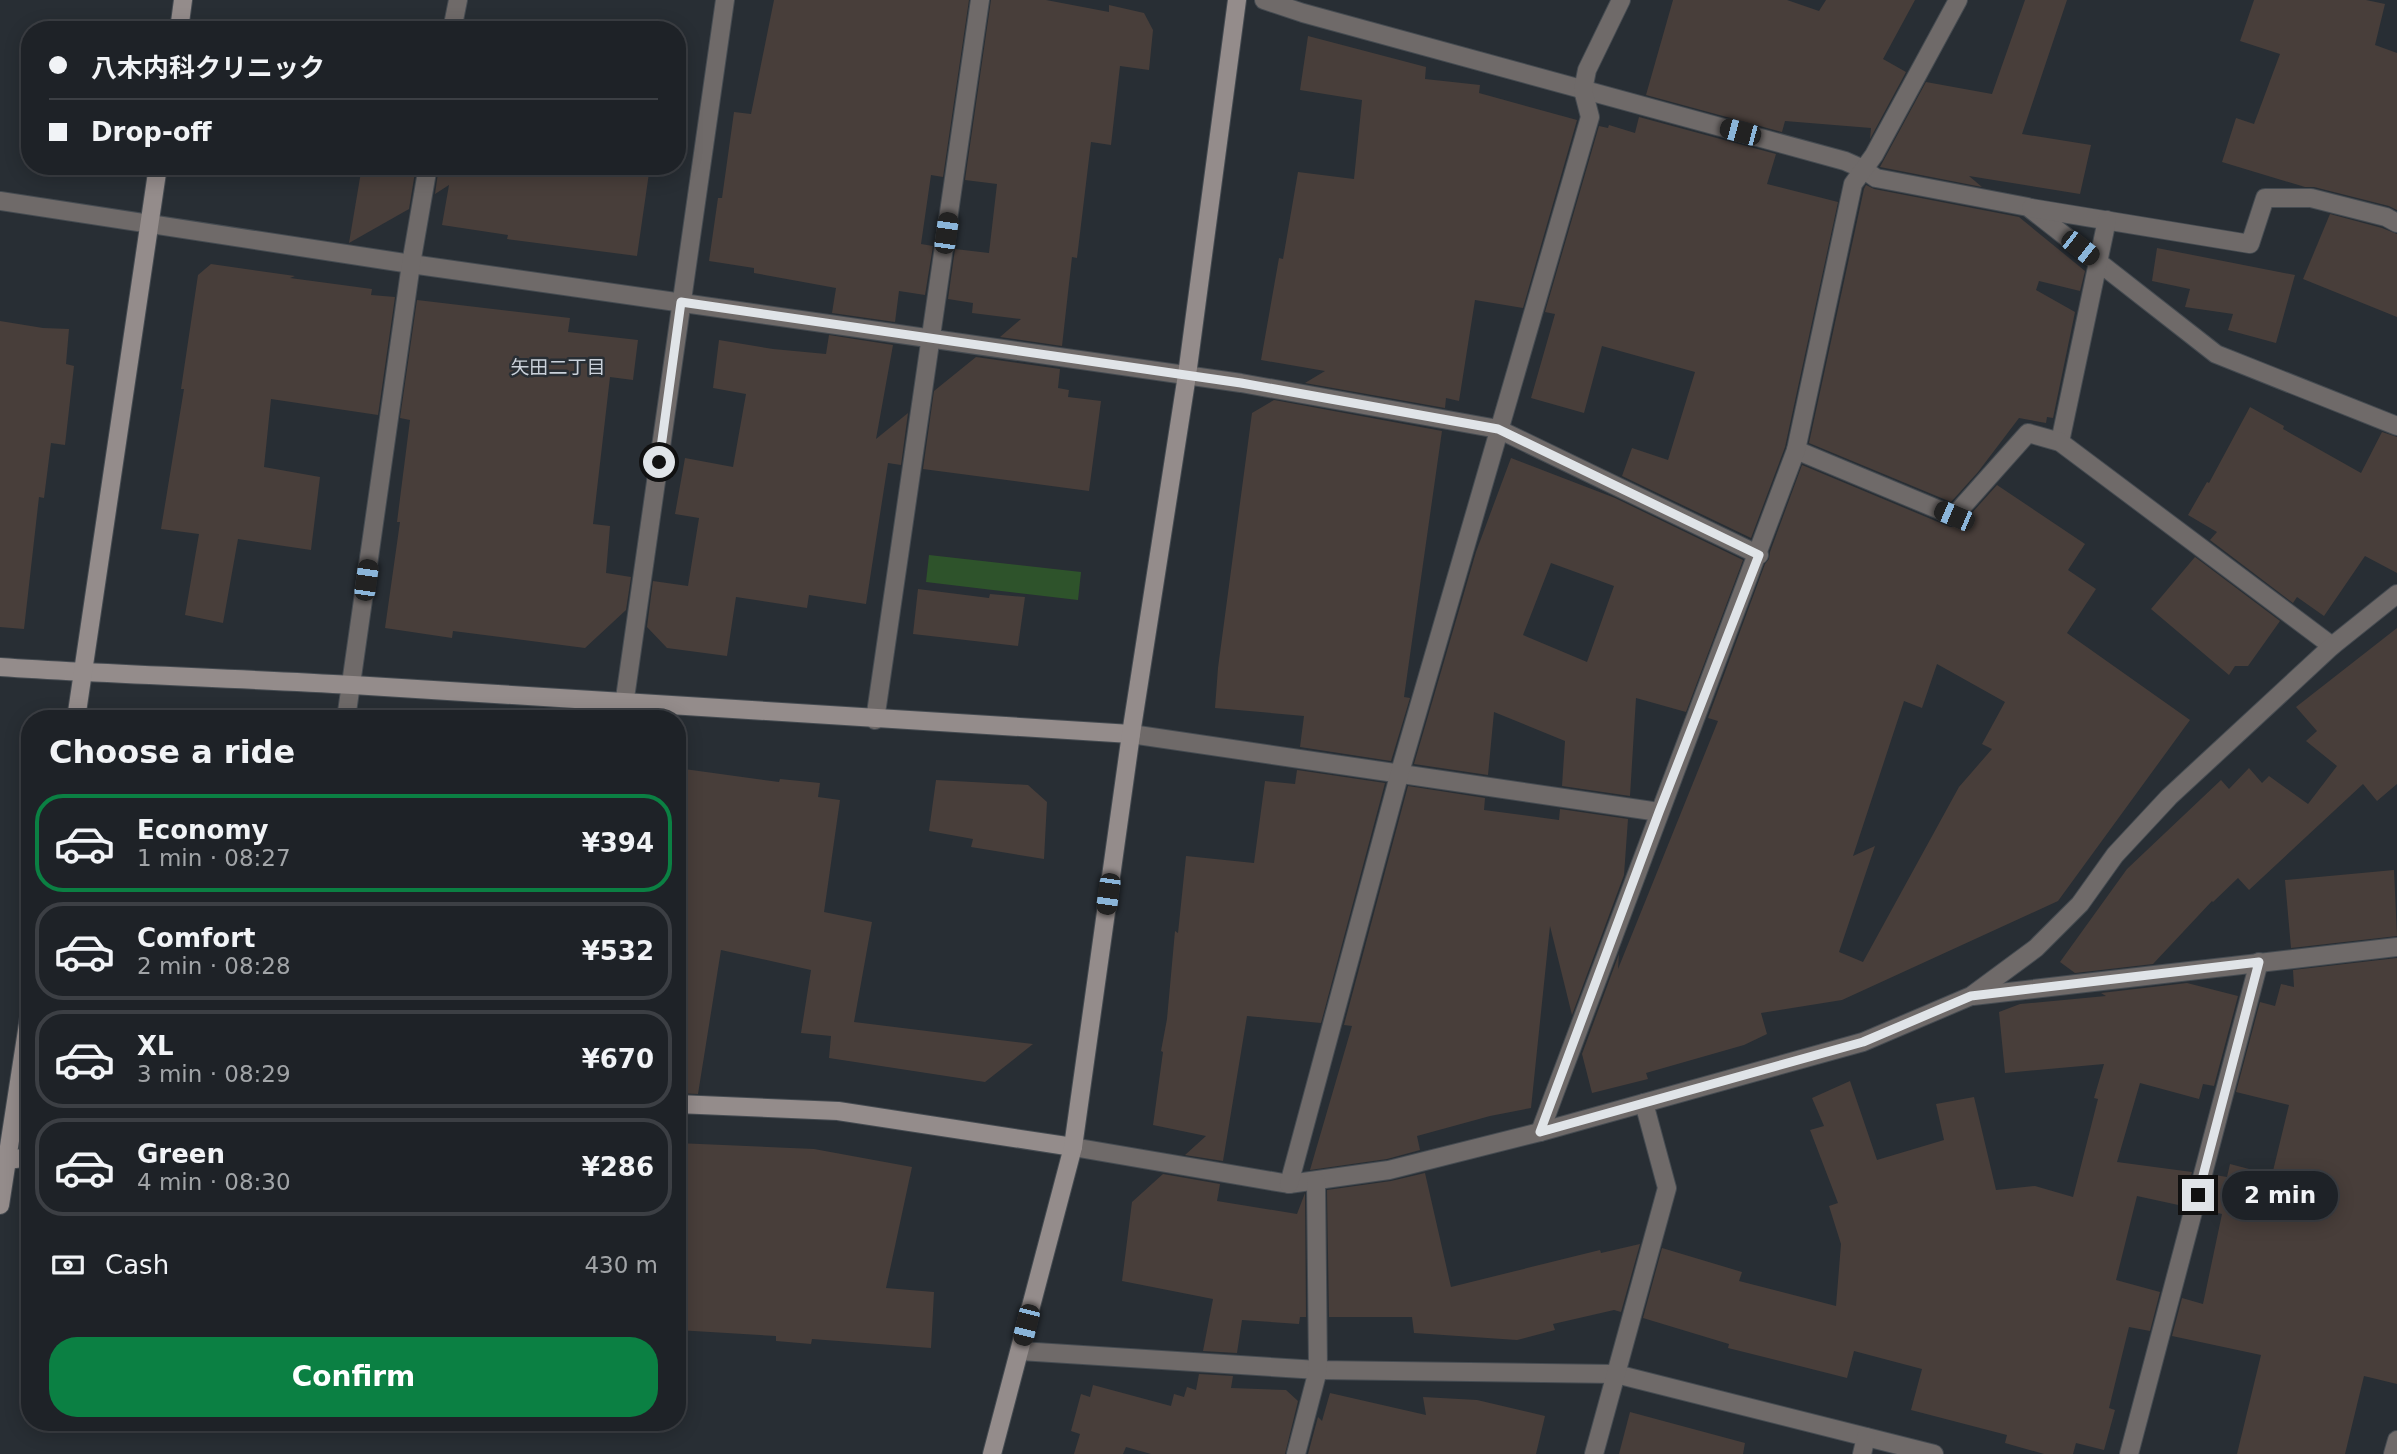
<!DOCTYPE html>
<html lang="en">
<head>
<meta charset="utf-8">
<style>
	:root { --surface:#1e2227; --page:#262a2f; --text:#f1f3f6; --muted:#a1a4a7; --line:#3c3f44; --accent:#0b8043 }
	body { margin:0; font-family:"DejaVu Sans","Noto Sans JP",sans-serif; background:var(--page); color:var(--text); height:100vh; display:flex; flex-direction:column; font-size:26px; white-space:nowrap }
	* { box-sizing:border-box; margin:0 }
	p { font-size:23px; color:var(--muted) }
	.icon { flex:none; width:38px; height:38px; fill:none; stroke:currentColor; stroke-width:2; stroke-linecap:round; stroke-linejoin:round }
	.map { position:relative; flex:1; overflow:hidden }
	.details { position:absolute; left:21px; top:710px; width:665px; height:721px; display:flex; flex-direction:column; background:var(--surface); border-radius:28px; box-shadow:0 4px 18px #0003,0 0 0 2px var(--line) }
	.details>* { flex:none }
	.top-card { position:absolute; left:21px; top:21px; width:665px; height:154px; border-radius:28px; box-shadow:0 4px 18px #0003,0 0 0 2px var(--line); display:grid; align-content:center; height:154px; padding:0 28px; background:var(--surface) }
	.end { position:absolute; width:32px; height:32px; margin:-16px; border:9px solid #e0e4e8; background:#111; box-shadow:0 0 0 4px #111 }
	.from { border-radius:50% }
	.bubble { position:absolute; height:49px; border-radius:24px; background:var(--surface); box-shadow:0 4px 18px #0003,0 0 0 2px var(--line); font-size:23px; font-weight:600; line-height:49px; text-align:center }
	.car { position:absolute; width:21px; height:42px; margin:-21px -10px; border-radius:9px; box-shadow:0 0 5px 2px #0007; background:linear-gradient(#222 24%,#8ab4d8 0 40%,#222 0 76%,#8ab4d8 0 86%,#222 0) }
	.top-card b { display:flex; align-items:center; gap:24px; height:66px; font-size:26px }
	.top-card b+b { border-top:2px solid var(--line) }
	.top-card i { width:18px; height:18px; background:var(--text) }
	ul { padding:0; list-style:none }
	li { display:flex; align-items:center; gap:21px; height:98px; margin:0 14px 10px; padding:0 14px; border:4px solid var(--line); border-radius:28px }
	li div { flex:1 }
	li b { display:block; font-size:26px }
	li em { font-style:normal; font-weight:600 }
	li.on { border-color:var(--accent) }
	li>.icon { width:63px; height:63px; stroke-width:1.5 }
	h2 { padding:0 28px; font-size:32px; line-height:84px }
	.pay { display:flex; align-items:center; gap:18px; height:77px; padding:0 28px; font-size:26px }
	.pay p { margin-inline-start:auto }
	.action { display:flex; gap:14px; margin-top:auto; padding:14px 28px }
	.action a { flex:1; height:80px; border-radius:28px; background:var(--accent); color:#fff; font-size:28px; font-weight:600; line-height:80px; text-align:center }
	.map>svg:first-child { display:block }
	.green { fill:#2e532b }
	.building { fill:#483e3a; fill-rule:evenodd }
	.lines { fill:none; stroke-linecap:round; stroke-linejoin:round }
	.street-casing { stroke:#454b51; stroke-width:20 }
	.secondary-casing { stroke:#454b51; stroke-width:20 }
	.street { stroke:#6f6a69; stroke-width:18 }
	.secondary { stroke:#948c8b; stroke-width:18 }
	.route { stroke:#e0e4e8; stroke-width:9 }
	.labels { text-anchor:middle; dominant-baseline:central; stroke-width:5; stroke-linejoin:round; paint-order:stroke }
	.neighbourhood-label { font-size:19px; fill:#cad1da; stroke:#282e34 }
</style>
</head>
<body>
<div class="map">
<svg width="2397" height="1454" viewBox="0 0 2397 1454">
	<rect width="100%" height="100%" fill="#282e34"/>
	<!-- green -->
	<path class="green" d="M929,555L1081,572L1078,600L926,582Z"/>
	<!-- building -->
	<g class="building">
		<path d="M774,0H969L943,177L931,175L921,244L933,246L925,295L899,291L895,322L832,313L836,288L754,273V268L709,261L718,198H722L734,112L751,114Z"/>
		<path d="M991,0H1046L1109,12V5L1144,13L1153,30L1149,70L1120,66L1111,145L1091,142L1077,258L1072,257L1062,346L1000,337L1021,319L972,313L973,303L948,299L955,249L989,253L997,184L965,180Z"/>
		<path d="M1673,0H1787L1819,11L1826,0H1915L1883,59L1906,72L1870,139L1871,128L1785,121L1782,132L1646,95Z"/>
		<path d="M2025,0H2067L2022,134L2091,145L2080,194L1969,176L1982,187L1880,167L1926,82L1992,94Z"/>
		<path d="M2254,0H2366L2385,4L2375,45L2397,53V210L2389,206L2314,187H2305L2222,162L2236,118L2254,124L2280,54L2240,41Z"/>
		<path d="M1308,36L1426,67L1425,79L1480,85L1479,93L1577,120L1523,308L1475,300L1459,401L1446,398L1445,408L1305,383L1325,371L1261,360L1279,258L1283,259L1298,172L1354,179L1362,100L1300,90Z"/>
		<path d="M1639,117L1776,154L1767,184L1838,202L1785,447L1751,538L1622,476L1632,448L1668,460L1695,372L1602,346L1584,413L1531,398L1555,314L1545,312L1599,126L1608,128L1609,125L1635,133Z"/>
		<path d="M362,166H416L409,209L349,243Z"/>
		<path d="M439,166H650L637,256L507,239L508,235L442,225L449,185L435,194Z"/>
		<path d="M1866,185L1874,189L2019,217L2085,271L2080,291L2039,281L2036,290L2075,312L2053,418L2047,417L2046,423L2019,418L1978,472L1951,502L1809,443L1864,189Z"/>
		<path d="M2330,214L2382,228L2397,234V317L2303,279Z"/>
		<path d="M2157,248L2295,275L2276,343L2228,330L2233,314L2185,307L2190,289L2152,281Z"/>
		<path d="M211,264L295,276L290,278L372,289L371,295L395,297L378,415L271,399L264,467L320,477L311,550L238,539L223,623L185,615L199,534L161,529L184,389H181L198,275Z"/>
		<path d="M417,300L570,318L568,332L638,340L633,380L610,377L593,524L610,526L606,573L631,577L626,610L585,648L453,631L452,638L385,628L400,522H397L410,420L400,418Z"/>
		<path d="M0,321L43,328L69,329L66,364L74,366L65,445L51,443L44,498L39,497L24,629L0,627Z"/>
		<path d="M829,335L893,345L876,439L908,413L901,465L888,463L866,604L809,595L807,608L736,597L727,656L667,648L647,627L653,581L688,586L699,518L675,514L685,458L733,467L746,394L713,388L719,340L773,349L826,354Z"/>
		<path d="M976,357L1060,369L1058,388L1069,390L1068,397L1101,401L1089,491L923,469L934,391Z"/>
		<path d="M1274,400L1442,431L1404,697L1410,698L1391,761L1300,747L1304,716L1215,708L1218,668L1252,413Z"/>
		<path d="M2250,407L2284,426L2283,429L2361,473L2382,432L2397,437V573L2365,556L2324,616L2297,597L2293,603L2210,540L2217,532L2188,515L2207,482L2209,483Z"/>
		<path d="M1511,458L1615,498L1743,560L1686,712L1636,698L1630,796L1562,786L1565,741L1494,712L1488,775L1414,764L1476,552ZM1551,563L1614,586L1587,662L1523,635Z"/>
		<path d="M1802,465L1950,527H1957L1962,524L1997,485L2085,544L2068,570L2096,589L2067,633L2190,720L2058,901L1842,1000L1761,1013L1767,1034L1744,1045L1646,1073L1648,1079L1592,1093L1582,1054L1619,954L1618,969L1718,721L1708,718L1765,564L1769,559L1770,552ZM1937,664L2005,702L1982,744L1992,749L1959,787L1863,962L1839,952L1875,846L1853,856L1904,701L1922,708Z"/>
		<path d="M2195,557L2280,621L2248,666H2235L2229,675L2151,609Z"/>
		<path d="M918,589L989,598L990,594L1025,597L1018,646L913,634Z"/>
		<path d="M2397,628V784L2377,801L2363,784L2249,890L2238,878L2213,902L2212,901L2153,964L2075,973L2060,962L2127,869L2221,780L2229,789L2249,768L2262,783L2269,776L2308,804L2337,766L2306,741L2317,731L2296,707Z"/>
		<path d="M677,768L779,782L780,779L820,783L818,797L840,800L824,912L872,922L854,1022L1033,1044L985,1082L829,1058L831,1036L801,1033L811,970L721,950L698,1094L677,1093Z"/>
		<path d="M1297,770L1385,783L1321,1023L1247,1016L1223,1161L1185,1155L1206,1136L1153,1125L1163,1052L1161,1051L1167,1019L1175,931L1178,933L1186,856L1254,863L1265,781L1295,784Z"/>
		<path d="M936,780L1028,785L1047,802L1044,859L971,847L973,839L929,831Z"/>
		<path d="M1408,786L1485,798L1484,810L1559,820L1560,809L1628,819L1624,875L1572,1015L1550,926L1531,1108L1490,1116L1417,1136L1420,1150L1387,1159L1310,1170L1352,1026L1344,1025Z"/>
		<path d="M2394,870L2397,936L2291,948L2285,880Z"/>
		<path d="M2397,958V1384L2364,1376L2345,1454H2237L2261,1355L2172,1336L2182,1298L2203,1304L2222,1214L2205,1210L2215,1175L2227,1177L2230,1164L2272,1175L2289,1105L2236,1092L2260,1002L2275,1006L2281,984L2294,987L2293,970Z"/>
		<path d="M2187,983L2238,996L2214,1086L2203,1084L2199,1099L2140,1083L2117,1162L2192,1172L2183,1206L2137,1196L2116,1280L2160,1292L2150,1331L2129,1327L2109,1408L2115,1410L2104,1450L2076,1443L2073,1454H2044L2005,1443L2007,1435L1911,1410L1922,1369L1854,1351L1847,1378L1728,1348L1729,1344L1643,1318L1662,1248L1742,1272L1739,1281L1836,1306L1841,1244L1829,1206L1838,1203L1810,1130L1824,1126L1812,1098L1850,1081L1877,1160L1944,1140L1936,1104L1974,1097L1996,1190L2035,1186L2073,1197L2098,1099L2094,1098L2104,1064L2005,1073L1999,1012L2020,1004L2106,996L2101,993Z"/>
		<path d="M677,1143L814,1149L912,1167L886,1288L934,1292L931,1348L812,1339L811,1344L776,1341V1336L677,1330Z"/>
		<path d="M1425,1173L1451,1287L1600,1250L1601,1253L1640,1244L1621,1312L1614,1310L1553,1324L1555,1330L1517,1340L1414,1333L1412,1317H1329L1327,1190L1391,1181Z"/>
		<path d="M1163,1174L1220,1184L1217,1201L1297,1214L1305,1193L1306,1317H1300L1299,1324L1242,1320L1237,1353L1203,1351L1213,1299L1122,1281L1132,1202Z"/>
		<path d="M1199,1374L1233,1376L1231,1388L1286,1390L1298,1401L1285,1454H1151L1126,1447L1123,1454H1074L1080,1434L1071,1431L1081,1394L1090,1397L1093,1385L1171,1406L1174,1394L1184,1397L1187,1387L1196,1390Z"/>
		<path d="M1330,1393L1426,1415L1423,1397L1477,1400L1545,1416L1536,1454H1308L1318,1417L1322,1421Z"/>
		<path d="M1630,1412L1745,1443L1743,1454H1619Z"/>
	</g>
	<g class="lines">
		<!-- street casing -->
		<g class="street-casing">
			<g id="street">
				<path d="M1264,0L1303,13L1845,161L1863,169L1876,178L2028,207L2216,354L2397,426"/>
				<path d="M452,30L458,0"/>
				<path d="M0,201L411,264L1241,383L1498,429L1759,555"/>
				<path d="M2031,208L2250,244L2265,198H2311L2386,217L2397,223"/>
				<path d="M2060,442L2107,220"/>
				<path d="M1796,450L1954,516L2028,433L2060,442L2332,646"/>
				<path d="M346,719L411,264L428,166"/>
				<path d="M622,719L725,0"/>
				<path d="M875,720L980,0"/>
				<path d="M1131,734L1659,812"/>
				<path d="M1973,996L2397,947"/>
				<path d="M1540,1132L1796,450L1853,184L1874,155L1958,0"/>
				<path d="M1073,1147L1289,1184L1389,1170L1540,1132L1863,1042L1971,996L2036,948L2080,904L2115,855L2169,797L2332,646L2397,594"/>
				<path d="M1289,1184L1400,772L1590,117L1583,90L1587,70L1621,0"/>
				<path d="M1020,1351L1318,1370L1616,1374L1934,1454"/>
				<path d="M1296,1454L1318,1370L1316,1182"/>
				<path d="M1594,1454L1667,1188L1644,1103"/>
				<path d="M1862,1454L1866,1437"/>
				<path d="M2129,1454L2259,962"/>
				<path d="M2393,1454L2397,1440"/>
			</g>
		</g>
		<!-- secondary casing -->
		<g class="secondary-casing">
			<g id="secondary">
				<path d="M179,30L183,0"/>
				<path d="M0,667C117,675 235,678 353,685C612,700 871,720 1131,734"/>
				<path d="M76,719L158,166"/>
				<path d="M677,1104L838,1111L1073,1147"/>
				<path d="M0,1161L30,1157"/>
				<path d="M0,1205L30,1011"/>
				<path d="M992,1454L1073,1147L1131,734L1187,375L1237,0"/>
			</g>
		</g>
		<!-- street -->
		<use href="#street" class="street"/>
		<!-- secondary -->
		<use href="#secondary" class="secondary"/>
	</g>
	<g class="lines">
		<!-- route -->
		<path class="route" d="M659,462L681,302L1241,383L1498,429L1759,555L1659,812L1540,1132L1863,1042L1971,996L2259,962L2198,1195"/>
	</g>
	<g class="labels">
		<!-- neighbourhood labels -->
		<g class="neighbourhood-label">
			<text x="558" y="367">矢田二丁目</text>
		</g>
	</g>
</svg>
<i class="end from" style="left:659px;top:462px"></i>
<i class="end" style="left:2198px;top:1195px"></i>
<div class="bubble" style="left:2222px;top:1171px;width:116px">2 min</div>
<i class="car" style="left:1740px;top:132px;rotate:285deg"></i>
<i class="car" style="left:946px;top:233px;rotate:8deg"></i>
<i class="car" style="left:2080px;top:248px;rotate:128deg"></i>
<i class="car" style="left:1954px;top:516px;rotate:293deg"></i>
<i class="car" style="left:366px;top:580px;rotate:8deg"></i>
<i class="car" style="left:1108px;top:894px;rotate:188deg"></i>
<i class="car" style="left:1026px;top:1325px;rotate:194deg"></i>
<div class="top-card">
<b><i class="from"></i>八木内科クリニック</b>
<b><i></i>Drop-off</b>
</div>
<section class="details">
<h2>Choose a ride</h2>
<ul>
<li class="on"><svg class="icon" aria-label="car" viewBox="0 0 24 24"><path d="M5 17H2v-5l4-1 3-4h7l3 4 3 1v5h-3M9 17h6M6 11h13"/><circle cx="7" cy="17" r="2"/><circle cx="17" cy="17" r="2"/></svg><div><b>Economy</b><p>1 min · 08:27</p></div><em>¥394</em></li>
<li><svg class="icon" aria-label="car" viewBox="0 0 24 24"><path d="M5 17H2v-5l4-1 3-4h7l3 4 3 1v5h-3M9 17h6M6 11h13"/><circle cx="7" cy="17" r="2"/><circle cx="17" cy="17" r="2"/></svg><div><b>Comfort</b><p>2 min · 08:28</p></div><em>¥532</em></li>
<li><svg class="icon" aria-label="car" viewBox="0 0 24 24"><path d="M5 17H2v-5l4-1 3-4h7l3 4 3 1v5h-3M9 17h6M6 11h13"/><circle cx="7" cy="17" r="2"/><circle cx="17" cy="17" r="2"/></svg><div><b>XL</b><p>3 min · 08:29</p></div><em>¥670</em></li>
<li><svg class="icon" aria-label="car" viewBox="0 0 24 24"><path d="M5 17H2v-5l4-1 3-4h7l3 4 3 1v5h-3M9 17h6M6 11h13"/><circle cx="7" cy="17" r="2"/><circle cx="17" cy="17" r="2"/></svg><div><b>Green</b><p>4 min · 08:30</p></div><em>¥286</em></li>
</ul>
<div class="pay"><svg class="icon" aria-label="cash" viewBox="0 0 24 24"><path d="M3 7h18v10H3z"/><circle cx="12" cy="12" r="2"/></svg>Cash<p>430 m</p></div>
<div class="action"><a>Confirm</a></div>
</section>
</div>
</body>
</html>
